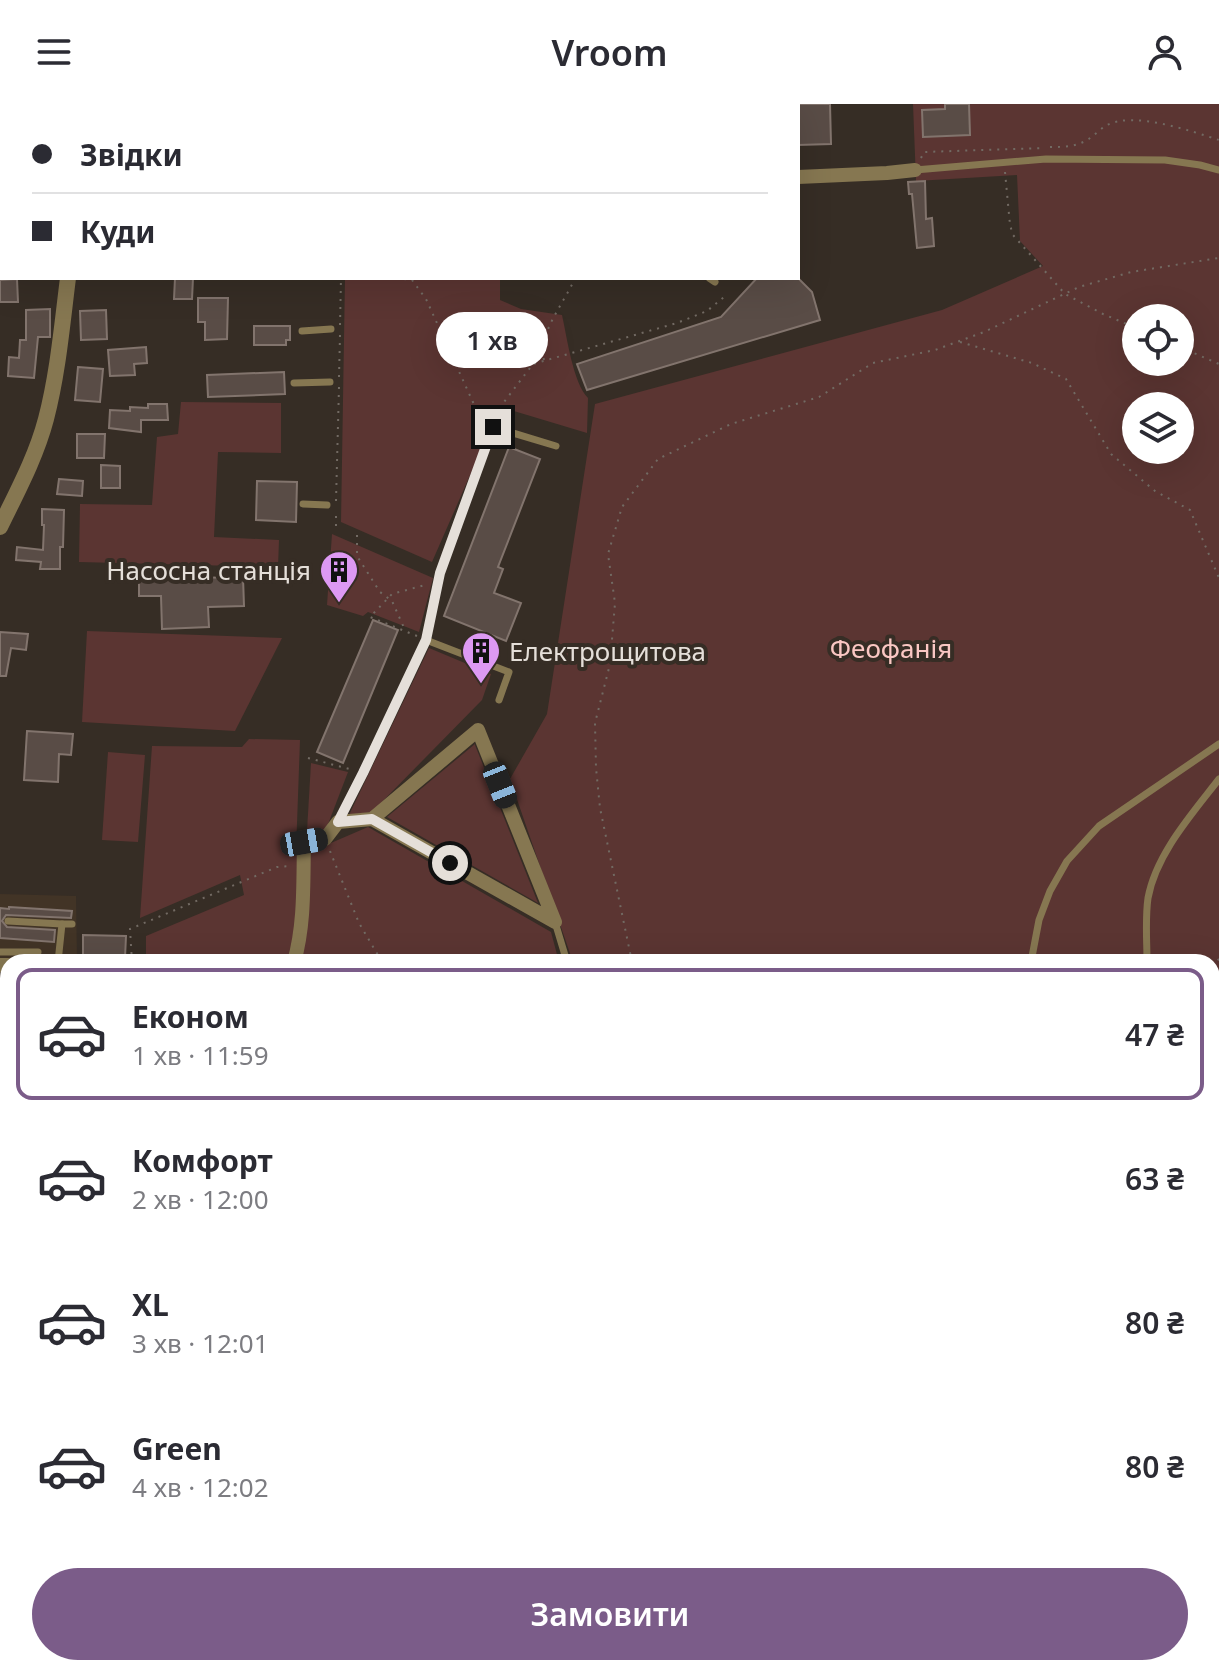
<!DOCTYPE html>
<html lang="uk">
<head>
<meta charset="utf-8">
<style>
	:root { --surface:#fff; --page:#f2f2f3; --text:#2b2b33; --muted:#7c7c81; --line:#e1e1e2; --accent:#7b5c89 }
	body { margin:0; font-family:"Noto Sans",sans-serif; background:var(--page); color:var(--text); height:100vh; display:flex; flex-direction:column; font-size:30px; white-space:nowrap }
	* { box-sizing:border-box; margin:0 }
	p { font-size:26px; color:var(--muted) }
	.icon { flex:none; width:44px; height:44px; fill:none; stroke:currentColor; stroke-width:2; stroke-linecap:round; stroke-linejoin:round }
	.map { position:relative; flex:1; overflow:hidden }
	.side { position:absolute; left:0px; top:850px; width:1220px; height:722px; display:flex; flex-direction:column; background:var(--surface); border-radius:24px 24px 0 0; box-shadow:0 8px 32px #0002 }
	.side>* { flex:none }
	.top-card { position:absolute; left:0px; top:0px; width:800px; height:176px; box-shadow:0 8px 32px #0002; display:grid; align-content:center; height:176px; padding:0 32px; background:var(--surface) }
	.tools { position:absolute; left:1122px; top:200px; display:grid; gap:16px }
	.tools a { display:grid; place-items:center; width:72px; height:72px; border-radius:50%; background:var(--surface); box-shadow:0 8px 32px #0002; font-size:40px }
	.end { position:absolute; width:36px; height:36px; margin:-18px; border:10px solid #e5dfd9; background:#111; box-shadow:0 0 0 4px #111 }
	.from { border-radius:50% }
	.bubble { position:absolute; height:56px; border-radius:28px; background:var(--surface); box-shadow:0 8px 32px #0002; font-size:26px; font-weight:600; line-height:56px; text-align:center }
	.car { position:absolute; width:24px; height:48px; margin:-24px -12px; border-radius:10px; box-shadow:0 0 6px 2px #0007; background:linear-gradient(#222 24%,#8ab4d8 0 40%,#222 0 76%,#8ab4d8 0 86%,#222 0) }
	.top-card b { display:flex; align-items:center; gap:28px; height:76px; font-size:30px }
	.top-card b+b { border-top:2px solid var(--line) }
	.top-card i { width:20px; height:20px; background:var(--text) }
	ul { padding:14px 0 0; list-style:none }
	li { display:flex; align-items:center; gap:24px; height:132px; margin:0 16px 12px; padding:0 16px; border:4px solid transparent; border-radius:16px }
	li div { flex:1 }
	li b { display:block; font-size:30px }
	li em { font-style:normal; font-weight:600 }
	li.on { border-color:var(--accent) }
	li>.icon { width:72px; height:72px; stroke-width:1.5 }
	.cta { display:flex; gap:16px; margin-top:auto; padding:16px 32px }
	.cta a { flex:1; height:92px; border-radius:48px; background:var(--accent); color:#fff; font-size:32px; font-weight:600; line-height:92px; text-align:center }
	header { display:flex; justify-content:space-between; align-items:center; height:104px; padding:0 32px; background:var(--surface); font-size:36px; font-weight:600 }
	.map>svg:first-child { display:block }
	.built { fill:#423426 }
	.green { fill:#5b3532; fill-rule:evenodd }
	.water { fill:#585a2b }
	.building { fill:#594c46; stroke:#82746d; stroke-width:2 }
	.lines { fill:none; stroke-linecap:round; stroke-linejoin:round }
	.path { stroke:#726a63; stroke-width:2; stroke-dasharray:2 6; stroke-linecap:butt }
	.service { stroke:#867751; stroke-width:7 }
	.minor { stroke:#867751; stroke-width:14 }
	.tertiary { stroke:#867751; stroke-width:16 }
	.route { stroke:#e5dfd9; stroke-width:10 }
	.labels { text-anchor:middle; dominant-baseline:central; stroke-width:8; stroke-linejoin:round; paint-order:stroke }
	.poi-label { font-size:26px; fill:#e5dfd9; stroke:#362d25; text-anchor:end }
	.park-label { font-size:26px; fill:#fac7c3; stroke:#362d25 }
</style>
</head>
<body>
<header><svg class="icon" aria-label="menu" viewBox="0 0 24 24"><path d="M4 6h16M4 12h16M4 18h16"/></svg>Vroom<svg class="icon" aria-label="person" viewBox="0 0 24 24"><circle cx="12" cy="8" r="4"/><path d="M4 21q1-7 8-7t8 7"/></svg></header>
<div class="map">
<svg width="1219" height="1571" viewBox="0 0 1219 1571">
	<rect width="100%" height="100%" fill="#362d25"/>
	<!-- built -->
	<path class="built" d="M0,790L76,792L77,858H8V873H0Z"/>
	<!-- green -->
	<g class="green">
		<path d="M913,0H1219V1517L1212,1523V858H573L510,675L547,610L595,300L942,206L1043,162L1020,137L1017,71L916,77ZM1136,214H1180V258H1136ZM1136,302H1180V346H1136Z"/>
		<path d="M345,174H500V196L521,205L562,211C567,233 573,279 588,294L587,329L507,305H499L432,458L341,418Z"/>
		<path d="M181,298L281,299V349L218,348L214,433L279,436L278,463L79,458L80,400L152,401L157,333L178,330Z"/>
		<path d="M332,430L433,474L419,528L368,508L363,512L327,501Z"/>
		<path d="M87,527L282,534L235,627L82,618Z"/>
		<path d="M429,544L491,570L482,596L372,708L349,711Z"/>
		<path d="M249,635L300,636L296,748L317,745L368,723L551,828L559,858H146V832L244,791L240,771L140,814L152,642L242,643Z"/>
		<path d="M475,640V641L538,799L387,713Z"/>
		<path d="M108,648L145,651L138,738L102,736Z"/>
		<path d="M311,659L348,668L325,728L307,727Z"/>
		<path d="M0,884L8,885V1539H0Z"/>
		<path d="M1219,1538V1571H637L640,1564H1212V1543Z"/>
	</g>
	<!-- water -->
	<path class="water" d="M896,1564H951L950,1571H887Z"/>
	<!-- building -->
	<g class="building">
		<path d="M798,0H830L831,40L798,41Z"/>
		<path d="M945,0H969L970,31L923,33L922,6L945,5Z"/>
		<path d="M925,77L926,115L932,114L934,142L917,144L912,90H909L908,78Z"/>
		<path d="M175,174H193L192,195H174Z"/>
		<path d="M757,174H798L812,188L820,216L587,286L577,260L721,213Z"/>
		<path d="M17,175L18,198H0V176Z"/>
		<path d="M198,194H228L227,235L205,236V218H198Z"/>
		<path d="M50,205V233H38L34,274L8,272L9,253L19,254L20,236H26V206Z"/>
		<path d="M106,206L107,235L81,236L80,207Z"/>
		<path d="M254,222H290V236H286V241H254Z"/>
		<path d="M146,243L147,259L134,260L135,271L110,272L108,246Z"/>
		<path d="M78,263L103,265L100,298L75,296Z"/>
		<path d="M284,268L285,290L208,293L207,271Z"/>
		<path d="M148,300H167L168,316H141V328L109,324L110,306L130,307V303L148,304Z"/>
		<path d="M77,330H105L104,354H77Z"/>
		<path d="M509,343L540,355L498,463L503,465L494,489L521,499L506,537L444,512Z"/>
		<path d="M101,361L120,362V384H101Z"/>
		<path d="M59,375L83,377L82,392L57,390Z"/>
		<path d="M257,377L297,378L296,418L256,416Z"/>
		<path d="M42,405L64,406L63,443H60V465H40L41,458L16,456L17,443L43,446L44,421H42Z"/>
		<path d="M243,473L244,502L208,503L209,523L162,525L161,492H139V475Z"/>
		<path d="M373,516L398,526L343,659L317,648Z"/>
		<path d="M0,528L28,530L26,546L11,544L6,572H0Z"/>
		<path d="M27,627L73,630L71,651L59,650L58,678L24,676Z"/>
		<path d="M9,803L72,807L71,814L6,811L2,817L7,823L55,826L54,838L0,834V804L9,805Z"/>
		<path d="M83,831L126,832L125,854L83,853Z"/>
	</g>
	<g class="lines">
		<!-- path -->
		<g class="path">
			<path d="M1050,43C1063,43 1075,43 1087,36C1094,32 1100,25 1107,21C1134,7 1191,27 1219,36"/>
			<path d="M921,54L924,48L1043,44"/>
			<path d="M1005,68L1010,121L1013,131L1065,190L1103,210L1136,224"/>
			<path d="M396,174L412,176L426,195L482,318"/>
			<path d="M340,221L341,174"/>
			<path d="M960,238L1032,259L1066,275L1111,350L1155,387L1190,406L1219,474"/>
			<path d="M1180,243L1219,260"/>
			<path d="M544,256C537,230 565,198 575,174"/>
			<path d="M339,273L340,231"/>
			<path d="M498,312L504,298L533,260L677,219L707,207L724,193"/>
			<path d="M336,397L339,283"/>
			<path d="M336,422V407"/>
			<path d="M357,431V452L380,488L392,497L405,526"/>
			<path d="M417,532L370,513L392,490L425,481"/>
			<path d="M308,654L353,666"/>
			<path d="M330,747L359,819L382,858"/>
			<path d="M132,858L130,825L277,763L290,762"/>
			<path d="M632,858L600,704L596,664L595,619L610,560L615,499L608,450L622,403L658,355L731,320L819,293L873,259L935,246L984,228L1079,183L1131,168L1219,154"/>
			<path d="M1212,862L1219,855"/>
			<path d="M403,1564L404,1571"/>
		</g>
		<!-- service -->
		<g class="service">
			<path d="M15,0V2"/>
			<path d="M304,0L305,2"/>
			<path d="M134,2V0"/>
			<path d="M165,2L203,0"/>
			<path d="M915,66L1046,55L1165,56L1200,61L1219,66"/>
			<path d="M0,117H2"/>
			<path d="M709,174L715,178"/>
			<path d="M302,227L331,225"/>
			<path d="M294,279L330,278"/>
			<path d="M303,400L327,401"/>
			<path d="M499,596L509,568L426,536L440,469L493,323L556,342"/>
			<path d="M338,718L363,669L426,536"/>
			<path d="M8,817L62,820"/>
			<path d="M555,818L567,858"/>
			<path d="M0,848H38"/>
			<path d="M58,858L62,820H72"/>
			<path d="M1031,858L1039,816L1050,787L1067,757L1099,722L1219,640"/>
			<path d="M1147,858C1147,837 1145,815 1148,794C1156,750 1192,710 1219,675"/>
			<path d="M1212,1092L1219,1094"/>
			<path d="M490,1571L505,1564"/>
		</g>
		<!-- minor -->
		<g class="minor">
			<path d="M620,2L621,0"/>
			<path d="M798,73L887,69L915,66"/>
			<path d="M0,100H2"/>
			<path d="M294,858C305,820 303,778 304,738L325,735L338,718L372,715L555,818L478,626L372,715"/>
			<path d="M0,861H8"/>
			<path d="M0,1553L8,1554"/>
			<path d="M193,1564L323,1571"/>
		</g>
		<!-- tertiary -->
		<g class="tertiary">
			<path d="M90,2V0"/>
			<path d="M0,423C17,388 36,353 46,315C58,269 62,221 68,174"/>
		</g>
	</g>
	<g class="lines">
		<!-- route -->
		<path class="route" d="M450,759L372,715L338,718L363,669L426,536L440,469L493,323"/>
	</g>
	<!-- icons -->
	<defs>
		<g id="building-pin" transform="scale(2)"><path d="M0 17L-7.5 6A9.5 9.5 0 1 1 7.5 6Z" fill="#dd99f3" stroke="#362d25"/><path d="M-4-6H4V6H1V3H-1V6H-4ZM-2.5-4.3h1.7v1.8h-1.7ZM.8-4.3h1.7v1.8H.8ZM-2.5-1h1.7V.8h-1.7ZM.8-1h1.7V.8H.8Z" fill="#111"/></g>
	</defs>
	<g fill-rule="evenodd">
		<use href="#building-pin" x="339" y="466"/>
		<use href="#building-pin" x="481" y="547"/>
	</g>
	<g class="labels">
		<!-- poi labels -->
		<g class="poi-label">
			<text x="311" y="466">Насосна станція</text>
			<text x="509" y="547" text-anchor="start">Електрощитова</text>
		</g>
		<!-- park labels -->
		<g class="park-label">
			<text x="891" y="544">Феофанія</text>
		</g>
	</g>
</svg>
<div class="tools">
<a><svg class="icon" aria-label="locate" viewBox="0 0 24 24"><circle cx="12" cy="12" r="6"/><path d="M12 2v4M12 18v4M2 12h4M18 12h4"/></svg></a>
<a><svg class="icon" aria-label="layers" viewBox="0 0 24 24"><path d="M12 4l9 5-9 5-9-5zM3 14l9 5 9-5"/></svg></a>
</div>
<i class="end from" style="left:450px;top:759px"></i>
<i class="end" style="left:493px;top:323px"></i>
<div class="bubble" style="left:436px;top:208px;width:112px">1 хв</div>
<i class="car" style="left:500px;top:681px;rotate:158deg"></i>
<i class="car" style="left:304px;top:738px;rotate:80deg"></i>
<div class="top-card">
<b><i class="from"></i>Звідки</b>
<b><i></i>Куди</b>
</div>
<section class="side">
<ul>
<li class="on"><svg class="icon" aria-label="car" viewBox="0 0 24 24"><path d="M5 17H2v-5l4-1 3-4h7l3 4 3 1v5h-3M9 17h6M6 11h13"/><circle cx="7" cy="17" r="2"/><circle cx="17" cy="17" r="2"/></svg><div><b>Економ</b><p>1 хв · 11:59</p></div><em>47 ₴</em></li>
<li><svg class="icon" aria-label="car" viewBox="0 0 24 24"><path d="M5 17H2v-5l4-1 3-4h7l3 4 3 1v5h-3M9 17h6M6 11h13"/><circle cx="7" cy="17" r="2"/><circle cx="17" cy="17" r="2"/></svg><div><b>Комфорт</b><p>2 хв · 12:00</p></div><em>63 ₴</em></li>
<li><svg class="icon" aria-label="car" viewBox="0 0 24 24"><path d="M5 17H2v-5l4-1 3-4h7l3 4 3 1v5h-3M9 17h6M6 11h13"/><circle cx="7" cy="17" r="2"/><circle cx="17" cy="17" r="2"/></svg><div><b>XL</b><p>3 хв · 12:01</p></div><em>80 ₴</em></li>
<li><svg class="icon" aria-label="car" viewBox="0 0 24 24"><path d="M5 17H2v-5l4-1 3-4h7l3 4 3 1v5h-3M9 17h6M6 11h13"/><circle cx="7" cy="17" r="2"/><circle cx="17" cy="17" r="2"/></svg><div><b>Green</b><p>4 хв · 12:02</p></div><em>80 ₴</em></li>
</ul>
<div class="cta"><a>Замовити</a></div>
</section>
</div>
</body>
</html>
